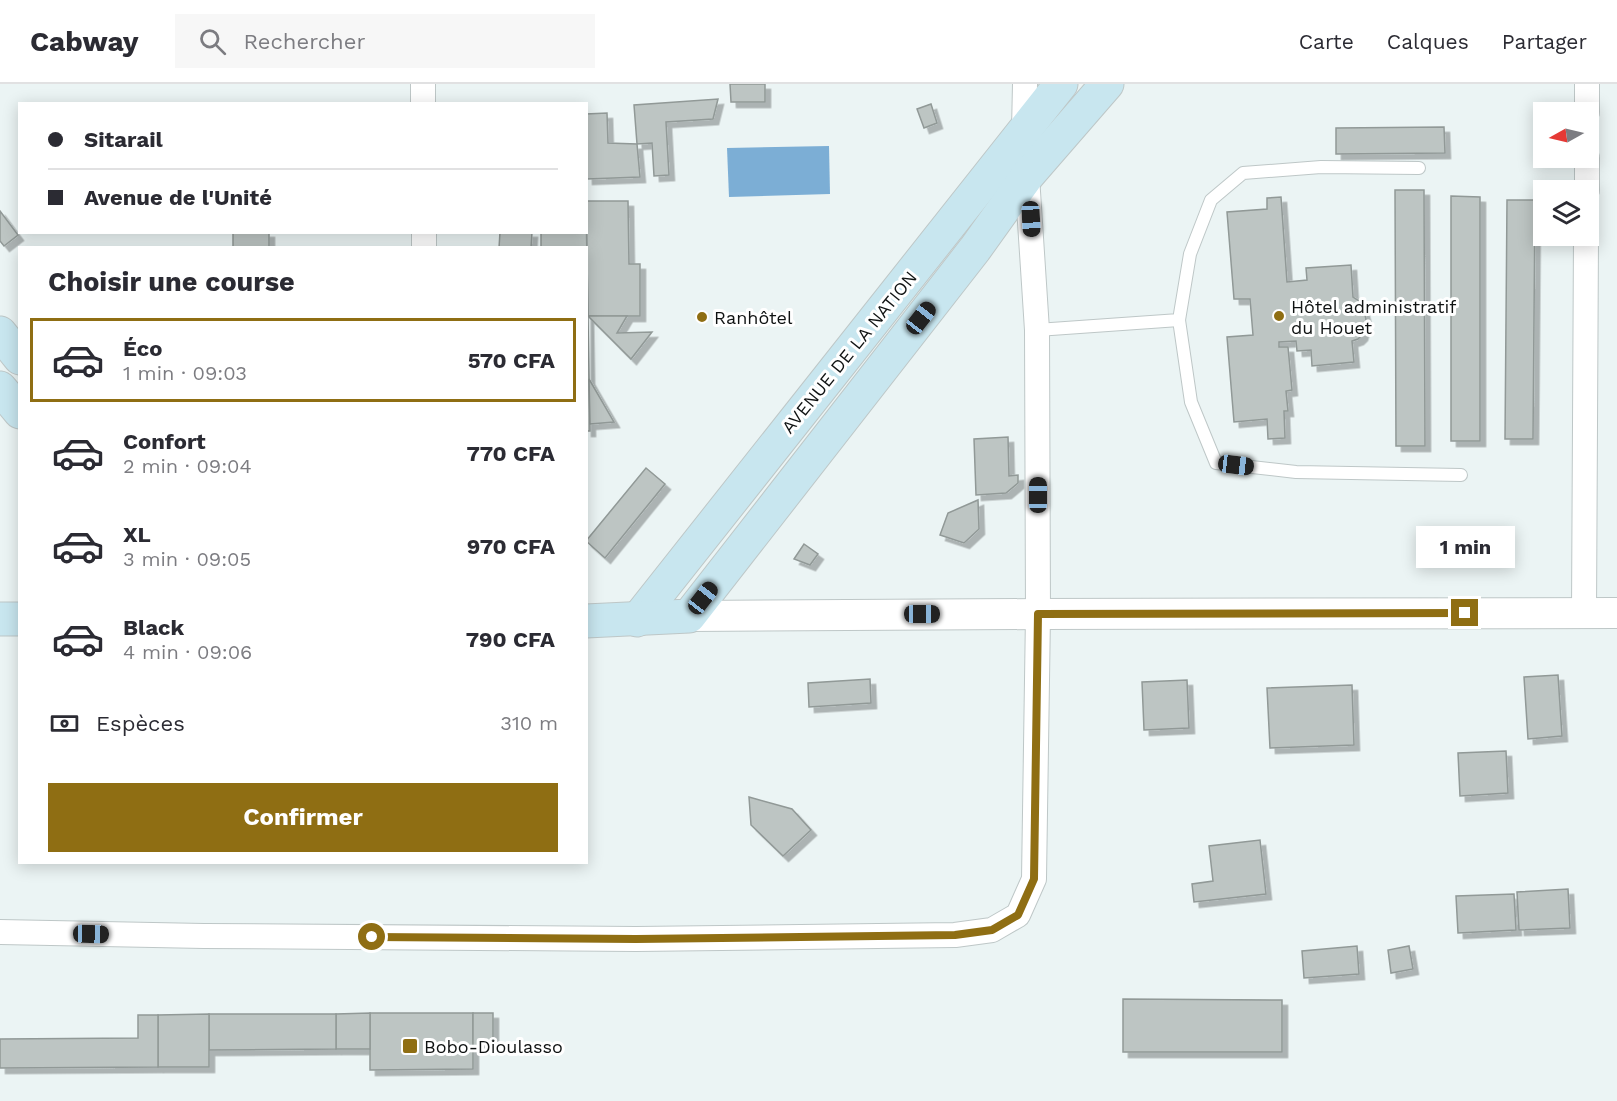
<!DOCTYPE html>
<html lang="fr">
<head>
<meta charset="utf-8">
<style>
	:root { --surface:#fff; --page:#f7f7f7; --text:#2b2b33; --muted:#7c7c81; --line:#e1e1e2; --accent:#8f6e13 }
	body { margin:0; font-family:"Work Sans",sans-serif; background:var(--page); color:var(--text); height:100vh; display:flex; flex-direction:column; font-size:22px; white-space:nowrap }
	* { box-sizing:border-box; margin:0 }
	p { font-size:20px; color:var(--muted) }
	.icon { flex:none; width:33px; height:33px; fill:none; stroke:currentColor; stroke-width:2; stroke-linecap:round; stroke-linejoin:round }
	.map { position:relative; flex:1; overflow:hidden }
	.details { position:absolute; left:18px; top:162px; width:570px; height:618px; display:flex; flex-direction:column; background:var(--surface); border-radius:0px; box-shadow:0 3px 15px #0003 }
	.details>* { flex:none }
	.top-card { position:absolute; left:18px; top:18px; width:570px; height:132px; border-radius:0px; box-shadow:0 3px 15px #0003; display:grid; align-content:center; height:132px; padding:0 30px; background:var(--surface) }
	.needle { width:39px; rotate:262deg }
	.tools { position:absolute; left:1533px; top:18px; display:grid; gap:12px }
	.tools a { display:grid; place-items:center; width:66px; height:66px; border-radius:0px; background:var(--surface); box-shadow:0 3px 15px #0003; font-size:30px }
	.end { position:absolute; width:27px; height:27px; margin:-14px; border:8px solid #8f6e13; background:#fff; box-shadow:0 0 0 3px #fff }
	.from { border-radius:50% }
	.bubble { position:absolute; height:42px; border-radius:0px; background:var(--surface); box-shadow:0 3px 15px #0003; font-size:20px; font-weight:700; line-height:42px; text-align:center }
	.car { position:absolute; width:18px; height:36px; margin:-18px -9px; border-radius:8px; box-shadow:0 0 4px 2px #0007; background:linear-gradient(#222 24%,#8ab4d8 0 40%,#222 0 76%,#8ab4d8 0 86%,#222 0) }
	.top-card b { display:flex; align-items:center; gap:21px; height:57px; font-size:22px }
	.top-card b+b { border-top:2px solid var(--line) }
	.top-card i { width:15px; height:15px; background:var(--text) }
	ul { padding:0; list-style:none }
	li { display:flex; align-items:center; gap:18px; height:84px; margin:0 12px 9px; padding:0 18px; border:3px solid transparent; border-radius:0px }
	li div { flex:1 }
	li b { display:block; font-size:22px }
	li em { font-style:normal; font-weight:700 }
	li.on { border-color:var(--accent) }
	li>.icon { width:54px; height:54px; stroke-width:1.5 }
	h2 { padding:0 30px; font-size:27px; line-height:72px }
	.pay { display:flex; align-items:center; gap:15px; height:66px; padding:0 30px; font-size:22px }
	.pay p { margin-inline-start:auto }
	.action { display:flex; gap:12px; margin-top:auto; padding:12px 30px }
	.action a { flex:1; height:69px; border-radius:0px; background:var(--accent); color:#fff; font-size:24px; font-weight:700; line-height:69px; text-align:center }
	header { display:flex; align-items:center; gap:36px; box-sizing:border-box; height:84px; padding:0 30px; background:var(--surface); border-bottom:2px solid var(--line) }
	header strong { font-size:28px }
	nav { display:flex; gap:33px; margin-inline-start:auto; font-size:21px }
	.search { width:420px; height:54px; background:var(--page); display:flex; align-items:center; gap:15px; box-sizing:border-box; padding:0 21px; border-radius:0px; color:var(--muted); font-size:22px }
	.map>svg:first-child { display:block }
	.water { fill:#7caed5 }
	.building { fill:#bdc5c3; stroke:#919997; stroke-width:1.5; filter:url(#shadow) }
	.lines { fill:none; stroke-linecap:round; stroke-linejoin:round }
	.service-casing { stroke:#bec7c7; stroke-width:14 }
	.minor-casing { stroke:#bec7c7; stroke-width:26 }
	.tertiary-casing { stroke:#bec7c7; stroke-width:32 }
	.secondary-casing { stroke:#bec7c7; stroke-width:35 }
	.service { stroke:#fff; stroke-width:12 }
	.minor { stroke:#fff; stroke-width:24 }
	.tertiary { stroke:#fff; stroke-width:30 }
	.secondary { stroke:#c8e6ef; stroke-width:33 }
	.route { stroke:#8f6e13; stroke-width:8 }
	.poi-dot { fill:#8f6e13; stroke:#fff; stroke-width:2 }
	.labels { text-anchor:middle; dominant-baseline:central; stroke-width:6; stroke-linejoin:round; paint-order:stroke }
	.poi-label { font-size:18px; fill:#0f1212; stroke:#fff; text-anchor:start }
	.street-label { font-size:18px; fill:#0f1212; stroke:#fff }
</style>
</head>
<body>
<header>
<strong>Cabway</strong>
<div class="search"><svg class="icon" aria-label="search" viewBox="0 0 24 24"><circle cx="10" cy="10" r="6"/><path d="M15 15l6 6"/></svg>Rechercher</div>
<nav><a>Carte</a><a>Calques</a><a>Partager</a></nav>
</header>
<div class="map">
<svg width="1617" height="1017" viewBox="0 0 1617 1017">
	<defs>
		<filter id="shadow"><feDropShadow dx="5.5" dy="5.5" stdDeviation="0" flood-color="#0004"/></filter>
	</defs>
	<rect width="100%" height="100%" fill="#ebf4f4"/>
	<!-- water -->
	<path class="water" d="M829,62L830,110L729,113L727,64Z"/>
	<!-- building -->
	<g class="building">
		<path d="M730,0H765V18H731Z"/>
		<path d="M718,15L713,35L666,38L669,91L654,92L652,59L637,60L634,21Z"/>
		<path d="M931,20L937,39L924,44L917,25Z"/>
		<path d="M607,29L608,59L637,60L640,93L587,95L586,30Z"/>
		<path d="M1444,43L1445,69L1336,70V44Z"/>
		<path d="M1395,106H1424L1425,362H1396Z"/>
		<path d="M1451,112L1480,113V357H1451Z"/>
		<path d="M1281,113L1287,198L1307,196L1306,184L1351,181L1353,213L1362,219L1366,235L1362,251L1358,255L1352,257L1354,278L1312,282L1311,266L1297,267L1296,257L1279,258V263H1288L1292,306L1286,307L1288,327H1284L1285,354L1268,355L1267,335L1234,338L1227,253L1253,251L1250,215H1234L1227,128L1267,125V114Z"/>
		<path d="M1507,116H1535L1533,355H1505Z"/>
		<path d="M586,117H628L629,180H640V232H588Z"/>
		<path d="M586,120L590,347H586V164H541V148H586Z"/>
		<path d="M0,127L18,151L4,162L0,157Z"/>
		<rect x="233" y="148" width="36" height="16"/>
		<path d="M500,148H532L531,164H499Z"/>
		<path d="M588,232H627L617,249L652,248L631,275Z"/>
		<path d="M589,295L614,338L590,340Z"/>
		<path d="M1008,353L1009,392L1018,391V399L1006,409L976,411L974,355Z"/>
		<path d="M646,384L665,400L605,474L586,457Z"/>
		<path d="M978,416L979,445L964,459L940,451L948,429Z"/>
		<path d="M804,460L818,470L810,481L794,475Z"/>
		<path d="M1558,591L1562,652L1528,655L1524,593Z"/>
		<path d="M870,595L871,619L809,623L808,599Z"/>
		<path d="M1187,596L1189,644L1144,646L1142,598Z"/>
		<path d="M1352,601L1354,661L1270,664L1267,604Z"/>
		<path d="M1506,667L1508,709L1460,712L1458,669Z"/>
		<path d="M749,713L792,725L811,746L783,772L751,741Z"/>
		<path d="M1260,756L1266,810L1194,818L1192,800L1213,797L1209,762Z"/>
		<path d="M1568,805L1570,844L1519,846L1517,808Z"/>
		<path d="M1514,810L1516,846L1458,849L1456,812Z"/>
		<path d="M1357,862L1359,890L1304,894L1302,867Z"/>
		<path d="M1409,862L1413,885L1391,889L1388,866Z"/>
		<path d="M1123,915L1282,916V968H1123Z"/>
		<path d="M370,929H473V985L370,986Z"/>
		<path d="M370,929V965H336V930Z"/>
		<path d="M473,929H493V961L473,962Z"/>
		<path d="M209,930H336V965L209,966Z"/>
		<path d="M209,930V983H158V931Z"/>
		<path d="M138,931H158V983L0,984V955L138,954Z"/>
	</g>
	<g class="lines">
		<!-- service casing -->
		<g class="service-casing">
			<g id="service">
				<path d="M1179,236L1191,318L1216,379L1296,388L1461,391"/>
				<path d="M1037,246L1179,236L1190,170L1211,116L1243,89L1321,83L1419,84"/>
			</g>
		</g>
		<!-- minor casing -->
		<g class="minor-casing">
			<g id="minor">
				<path d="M423,0V20"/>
				<path d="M1587,28V0"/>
				<path d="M1587,106V74"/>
				<path d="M424,148V164"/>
				<path d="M1584,529L1586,152"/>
				<path d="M0,848L204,852L636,855L955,851L992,846L1018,831L1034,795L1038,530L1037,246L1024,46L1025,0"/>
			</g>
		</g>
		<!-- tertiary casing -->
		<g class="tertiary-casing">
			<path id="tertiary" d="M689,532L1038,530L1617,529"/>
		</g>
		<!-- secondary casing -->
		<g class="secondary-casing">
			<g id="secondary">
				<path d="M0,249L20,274"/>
				<path d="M0,304L20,328"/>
				<path d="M0,535H20"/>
				<path d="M637,536L1061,0"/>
				<path d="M586,537L689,532L975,165L1028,91L1107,0"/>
			</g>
		</g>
		<!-- service -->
		<use href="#service" class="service"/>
		<!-- minor -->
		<use href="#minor" class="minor"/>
		<!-- tertiary -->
		<use href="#tertiary" class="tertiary"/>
		<!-- secondary -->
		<use href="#secondary" class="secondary"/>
	</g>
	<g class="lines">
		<!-- route -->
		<path class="route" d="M372,853L636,855L955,851L992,846L1018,831L1034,795L1038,530L1465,529"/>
	</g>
	<!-- markers -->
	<g class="poi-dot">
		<circle cx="1279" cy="232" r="6"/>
		<circle cx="702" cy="233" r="6"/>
		<rect x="402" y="954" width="16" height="16" rx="3"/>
	</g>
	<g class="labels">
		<!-- poi labels -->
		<g class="poi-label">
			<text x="1291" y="222">Hôtel administratif<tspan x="1291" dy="21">du Houet</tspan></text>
			<text x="714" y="233">Ranhôtel</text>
			<text x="424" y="962">Bobo-Dioulasso</text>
		</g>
		<!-- street labels -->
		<g class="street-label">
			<text transform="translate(849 268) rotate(-51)">AVENUE DE LA NATION</text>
		</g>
	</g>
</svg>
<div class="tools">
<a><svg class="needle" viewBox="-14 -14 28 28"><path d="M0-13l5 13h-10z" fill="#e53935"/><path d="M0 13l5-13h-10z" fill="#7c7c81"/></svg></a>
<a><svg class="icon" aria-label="layers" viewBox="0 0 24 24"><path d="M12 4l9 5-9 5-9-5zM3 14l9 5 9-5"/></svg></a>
</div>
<i class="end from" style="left:372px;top:853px"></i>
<i class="end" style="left:1465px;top:529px"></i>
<div class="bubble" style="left:1416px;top:442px;width:99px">1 min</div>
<i class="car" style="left:1031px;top:135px;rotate:177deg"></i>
<i class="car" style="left:921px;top:234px;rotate:38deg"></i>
<i class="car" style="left:1236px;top:381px;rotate:97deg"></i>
<i class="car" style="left:1038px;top:411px;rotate:0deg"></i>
<i class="car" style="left:703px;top:514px;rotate:38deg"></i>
<i class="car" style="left:922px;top:530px;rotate:90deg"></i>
<i class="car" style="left:91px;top:850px;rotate:91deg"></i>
<div class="top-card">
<b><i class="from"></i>Sitarail</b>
<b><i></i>Avenue de l'Unité</b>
</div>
<section class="details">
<h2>Choisir une course</h2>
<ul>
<li class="on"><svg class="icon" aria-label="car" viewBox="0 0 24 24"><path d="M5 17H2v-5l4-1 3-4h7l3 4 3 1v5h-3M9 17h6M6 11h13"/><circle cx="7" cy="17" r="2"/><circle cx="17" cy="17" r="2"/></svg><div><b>Éco</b><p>1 min · 09:03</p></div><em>570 CFA</em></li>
<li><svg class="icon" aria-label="car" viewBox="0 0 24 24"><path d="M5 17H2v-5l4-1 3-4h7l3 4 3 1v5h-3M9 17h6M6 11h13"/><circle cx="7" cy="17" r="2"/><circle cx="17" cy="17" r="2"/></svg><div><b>Confort</b><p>2 min · 09:04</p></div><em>770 CFA</em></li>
<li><svg class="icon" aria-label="car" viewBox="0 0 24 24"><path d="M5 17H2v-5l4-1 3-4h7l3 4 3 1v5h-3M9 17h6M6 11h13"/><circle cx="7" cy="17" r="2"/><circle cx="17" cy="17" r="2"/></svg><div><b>XL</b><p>3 min · 09:05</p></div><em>970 CFA</em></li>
<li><svg class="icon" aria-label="car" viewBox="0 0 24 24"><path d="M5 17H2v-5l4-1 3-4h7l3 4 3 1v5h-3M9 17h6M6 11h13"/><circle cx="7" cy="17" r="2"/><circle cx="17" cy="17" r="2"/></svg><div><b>Black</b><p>4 min · 09:06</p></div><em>790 CFA</em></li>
</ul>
<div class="pay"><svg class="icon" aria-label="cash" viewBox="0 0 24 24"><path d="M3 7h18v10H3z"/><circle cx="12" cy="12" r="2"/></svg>Espèces<p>310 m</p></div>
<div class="action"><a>Confirmer</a></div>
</section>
</div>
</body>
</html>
